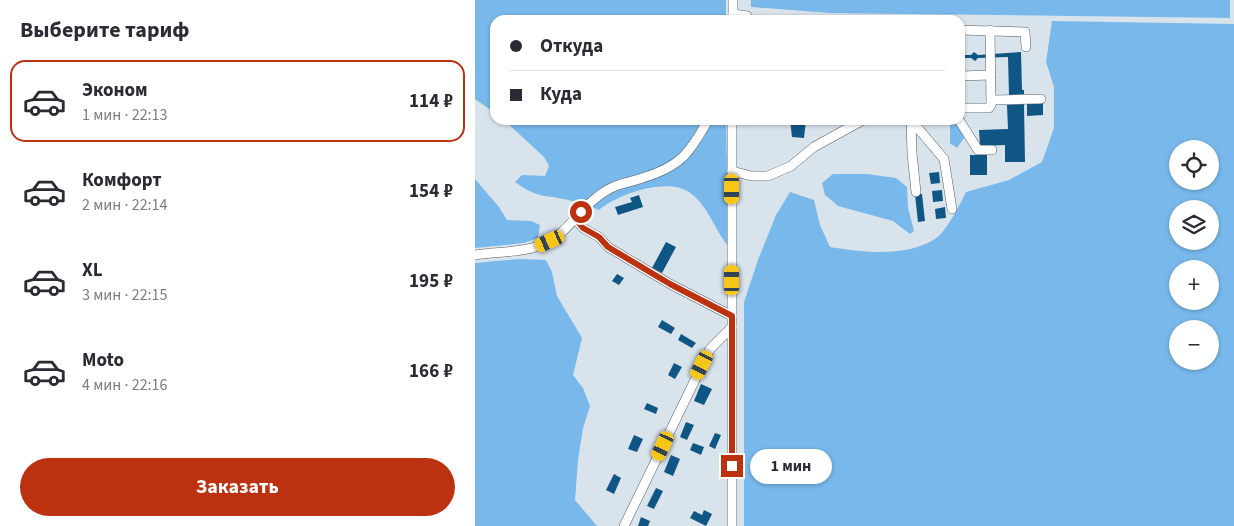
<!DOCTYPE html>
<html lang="ru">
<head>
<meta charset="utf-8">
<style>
	:root { --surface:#fff; --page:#f2f2f3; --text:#2b2b33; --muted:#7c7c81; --line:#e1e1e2; --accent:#bc310f }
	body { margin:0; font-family:"Source Sans 3",sans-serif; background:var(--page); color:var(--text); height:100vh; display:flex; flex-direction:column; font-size:19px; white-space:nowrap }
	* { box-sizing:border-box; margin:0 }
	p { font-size:16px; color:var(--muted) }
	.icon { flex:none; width:28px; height:28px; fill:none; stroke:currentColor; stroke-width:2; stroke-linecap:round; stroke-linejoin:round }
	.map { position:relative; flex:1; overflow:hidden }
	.details { display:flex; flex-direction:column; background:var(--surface); width:475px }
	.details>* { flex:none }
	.hud { position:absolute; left:15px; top:15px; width:475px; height:110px; border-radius:15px; box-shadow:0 1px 4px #0004; display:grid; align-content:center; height:110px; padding:0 20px; background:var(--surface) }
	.controls { position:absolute; left:694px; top:140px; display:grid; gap:10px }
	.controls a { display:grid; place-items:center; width:50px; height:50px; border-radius:50%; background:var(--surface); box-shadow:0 1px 4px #0004; font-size:25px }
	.end { position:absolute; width:22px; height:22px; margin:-11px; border:6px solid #bc310f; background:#fff; box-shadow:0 0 0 2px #fff }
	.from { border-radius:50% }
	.bubble { position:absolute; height:35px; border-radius:18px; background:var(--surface); box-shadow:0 1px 4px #0004; font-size:16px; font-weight:700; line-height:35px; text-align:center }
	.car { position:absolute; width:15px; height:30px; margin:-15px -8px; border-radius:6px; box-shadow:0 0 4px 1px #0007; background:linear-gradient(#f5c518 24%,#345 0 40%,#f5c518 0 76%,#345 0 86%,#f5c518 0) }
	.hud b { display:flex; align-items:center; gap:18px; height:48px; font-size:19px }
	.hud b+b { border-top:1px solid var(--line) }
	.hud i { width:12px; height:12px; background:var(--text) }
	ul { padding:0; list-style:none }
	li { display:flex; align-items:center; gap:15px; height:82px; margin:0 10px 8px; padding:0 10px; border:2px solid transparent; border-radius:15px }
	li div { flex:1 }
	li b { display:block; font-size:19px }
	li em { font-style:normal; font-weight:700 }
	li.current { border-color:var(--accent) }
	li>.icon { width:45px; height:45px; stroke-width:1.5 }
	h2 { padding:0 20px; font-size:22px; line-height:60px }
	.cta { display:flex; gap:10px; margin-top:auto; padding:10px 20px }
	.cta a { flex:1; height:58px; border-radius:30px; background:var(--accent); color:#fff; font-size:20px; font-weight:700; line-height:58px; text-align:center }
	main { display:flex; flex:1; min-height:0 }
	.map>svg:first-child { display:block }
	.forest { fill:#78b8eb; fill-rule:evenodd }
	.building { fill:#105684 }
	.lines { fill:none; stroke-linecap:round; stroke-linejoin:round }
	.minor-casing { stroke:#555e66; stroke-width:10 }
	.minor { stroke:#fff; stroke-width:9 }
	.route { stroke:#bc310f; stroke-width:6 }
</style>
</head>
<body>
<main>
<section class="details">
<h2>Выберите тариф</h2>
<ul>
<li class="current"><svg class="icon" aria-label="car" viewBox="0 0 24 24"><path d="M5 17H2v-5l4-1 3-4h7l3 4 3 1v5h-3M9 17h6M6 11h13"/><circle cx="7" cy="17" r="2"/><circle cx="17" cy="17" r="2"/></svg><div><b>Эконом</b><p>1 мин · 22:13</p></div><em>114 ₽</em></li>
<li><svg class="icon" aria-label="car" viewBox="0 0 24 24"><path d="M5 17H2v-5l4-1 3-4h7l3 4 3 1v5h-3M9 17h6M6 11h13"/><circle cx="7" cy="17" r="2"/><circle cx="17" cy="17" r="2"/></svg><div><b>Комфорт</b><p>2 мин · 22:14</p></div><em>154 ₽</em></li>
<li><svg class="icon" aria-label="car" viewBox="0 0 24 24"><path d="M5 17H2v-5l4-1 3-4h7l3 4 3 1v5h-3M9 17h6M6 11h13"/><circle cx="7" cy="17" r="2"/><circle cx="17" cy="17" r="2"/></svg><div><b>XL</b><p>3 мин · 22:15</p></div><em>195 ₽</em></li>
<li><svg class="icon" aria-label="car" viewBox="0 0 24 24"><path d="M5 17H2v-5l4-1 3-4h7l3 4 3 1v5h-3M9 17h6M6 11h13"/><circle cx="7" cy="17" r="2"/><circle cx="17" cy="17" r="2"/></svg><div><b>Moto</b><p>4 мин · 22:16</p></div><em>166 ₽</em></li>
</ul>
<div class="cta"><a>Заказать</a></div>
</section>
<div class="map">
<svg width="759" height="526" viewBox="0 0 759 526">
	<rect width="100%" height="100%" fill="#d9e3ec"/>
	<!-- forest -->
	<g class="forest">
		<path d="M0,0H251V20H20V113L0,99Z"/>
		<path d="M276,0H755V18L355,13L276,7Z"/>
		<path d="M577,21L759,24V526H269V302L283,260L301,215L315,192L339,200L345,225L355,247C388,252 429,258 460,239C470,233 486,203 491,192L534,180L567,162L579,128V87L571,62ZM702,149H735V181H702ZM702,209H735V241H702ZM702,269H735V301H702ZM702,329H735V361H702Z"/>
		<path d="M29,120H251L253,217L252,245C239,228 232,204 214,192C192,177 142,194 124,210C115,207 106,203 97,201C72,194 64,200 40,182L47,175L70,176L74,166L69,157Z"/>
		<path d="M478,120H485L490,123L489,138L482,148L475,143V124Z"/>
		<path d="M358,174H392L421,178L432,187L433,208L439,231L435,234L418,221L363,206L350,195L347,183Z"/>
		<path d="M0,179L24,207L32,220L56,221L65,225L63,238L49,243L0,248Z"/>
		<path d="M44,259L71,260L77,272L82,296L107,338L98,375L108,388L115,406L108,428L103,460L100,500L122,526H0V263Z"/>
	</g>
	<!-- building -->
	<g class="building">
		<path d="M499,52L503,55L546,52L547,90H549V94L534,95L533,57L503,58L500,61L496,58H485V55H496Z"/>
		<path d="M552,103H568V115L552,116Z"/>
		<path d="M549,104L550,162H530V145L505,146L504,130L533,129L532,105Z"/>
		<path d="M315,120H331L329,138L317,137Z"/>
		<rect x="495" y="155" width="17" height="20"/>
		<path d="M464,172L465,183L456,184L454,173Z"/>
		<path d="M467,190L468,201L458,202L457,191Z"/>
		<path d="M447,194L450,221L443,222L440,195Z"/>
		<path d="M164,195L168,207L143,215L140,207L157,202L155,198Z"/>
		<path d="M470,207L471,218L461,219L460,209Z"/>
		<path d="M191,242L201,247L187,273L177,268Z"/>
		<path d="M142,274L149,278L144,285L137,281Z"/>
		<path d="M187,320L200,328L196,334L183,327Z"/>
		<path d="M206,334L221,343L217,348L203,340Z"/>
		<path d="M199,363L207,367L200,379L193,375Z"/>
		<path d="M226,384L237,389L229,405L219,401Z"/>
		<path d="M172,403L183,408L181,414L169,409Z"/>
		<path d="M211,422L219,425L212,440L205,437Z"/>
		<path d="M240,433L246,435L240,449L234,446Z"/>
		<path d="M159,435L168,439L162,452L153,449Z"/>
		<path d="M218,443L229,447L226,455L215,450Z"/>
		<path d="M196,455L205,459L198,476L189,472Z"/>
		<path d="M139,474L146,478L139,494L131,490Z"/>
		<path d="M181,488L188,491L179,509L172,506Z"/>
		<path d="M229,510L237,514L231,526L215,518L219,511L227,515Z"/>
		<path d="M166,517L175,521L173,526H163Z"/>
	</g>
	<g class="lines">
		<!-- minor casing -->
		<g class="minor-casing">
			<g id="minor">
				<path d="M258,14L272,16L274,20"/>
				<path d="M258,20V0"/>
				<path d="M485,30L550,32L551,47"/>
				<path d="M485,76L516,75"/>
				<path d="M517,100L566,99"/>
				<path d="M485,108H514L516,105L515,30"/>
				<path d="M436,120L469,159L477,209"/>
				<path d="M436,120L437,153L441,192"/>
				<path d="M484,120L503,150H517"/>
				<path d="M257,171L276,176H293L316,166L339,147L388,120"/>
				<path d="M100,218L108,228L124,237L133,247L195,284L257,316"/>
				<path d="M0,255C30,250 63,255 87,232C103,217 115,199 134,189C144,183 157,182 167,178C205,167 215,153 233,120"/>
				<path d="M149,526L235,349L257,327"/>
				<path d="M257,526V120"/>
			</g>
		</g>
		<!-- minor -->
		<use href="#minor" class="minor"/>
	</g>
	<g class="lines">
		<!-- route -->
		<path class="route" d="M106,212L100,218L108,228L124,237L133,247L195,284L257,316V466"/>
	</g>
</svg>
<div class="controls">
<a><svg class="icon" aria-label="locate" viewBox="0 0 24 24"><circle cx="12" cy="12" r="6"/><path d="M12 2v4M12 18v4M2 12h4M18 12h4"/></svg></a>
<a><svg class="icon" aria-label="layers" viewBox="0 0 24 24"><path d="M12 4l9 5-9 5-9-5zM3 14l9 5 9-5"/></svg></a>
<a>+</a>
<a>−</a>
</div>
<i class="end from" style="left:106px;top:212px"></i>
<i class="end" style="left:257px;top:466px"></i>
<div class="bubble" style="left:275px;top:449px;width:82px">1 мин</div>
<i class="car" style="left:257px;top:189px;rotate:180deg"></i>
<i class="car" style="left:75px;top:241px;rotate:246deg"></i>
<i class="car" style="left:257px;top:280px;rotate:0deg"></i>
<i class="car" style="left:227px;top:365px;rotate:207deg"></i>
<i class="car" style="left:188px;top:446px;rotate:205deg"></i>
<div class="hud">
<b><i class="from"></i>Откуда</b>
<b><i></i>Куда</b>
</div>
</div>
</main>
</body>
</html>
